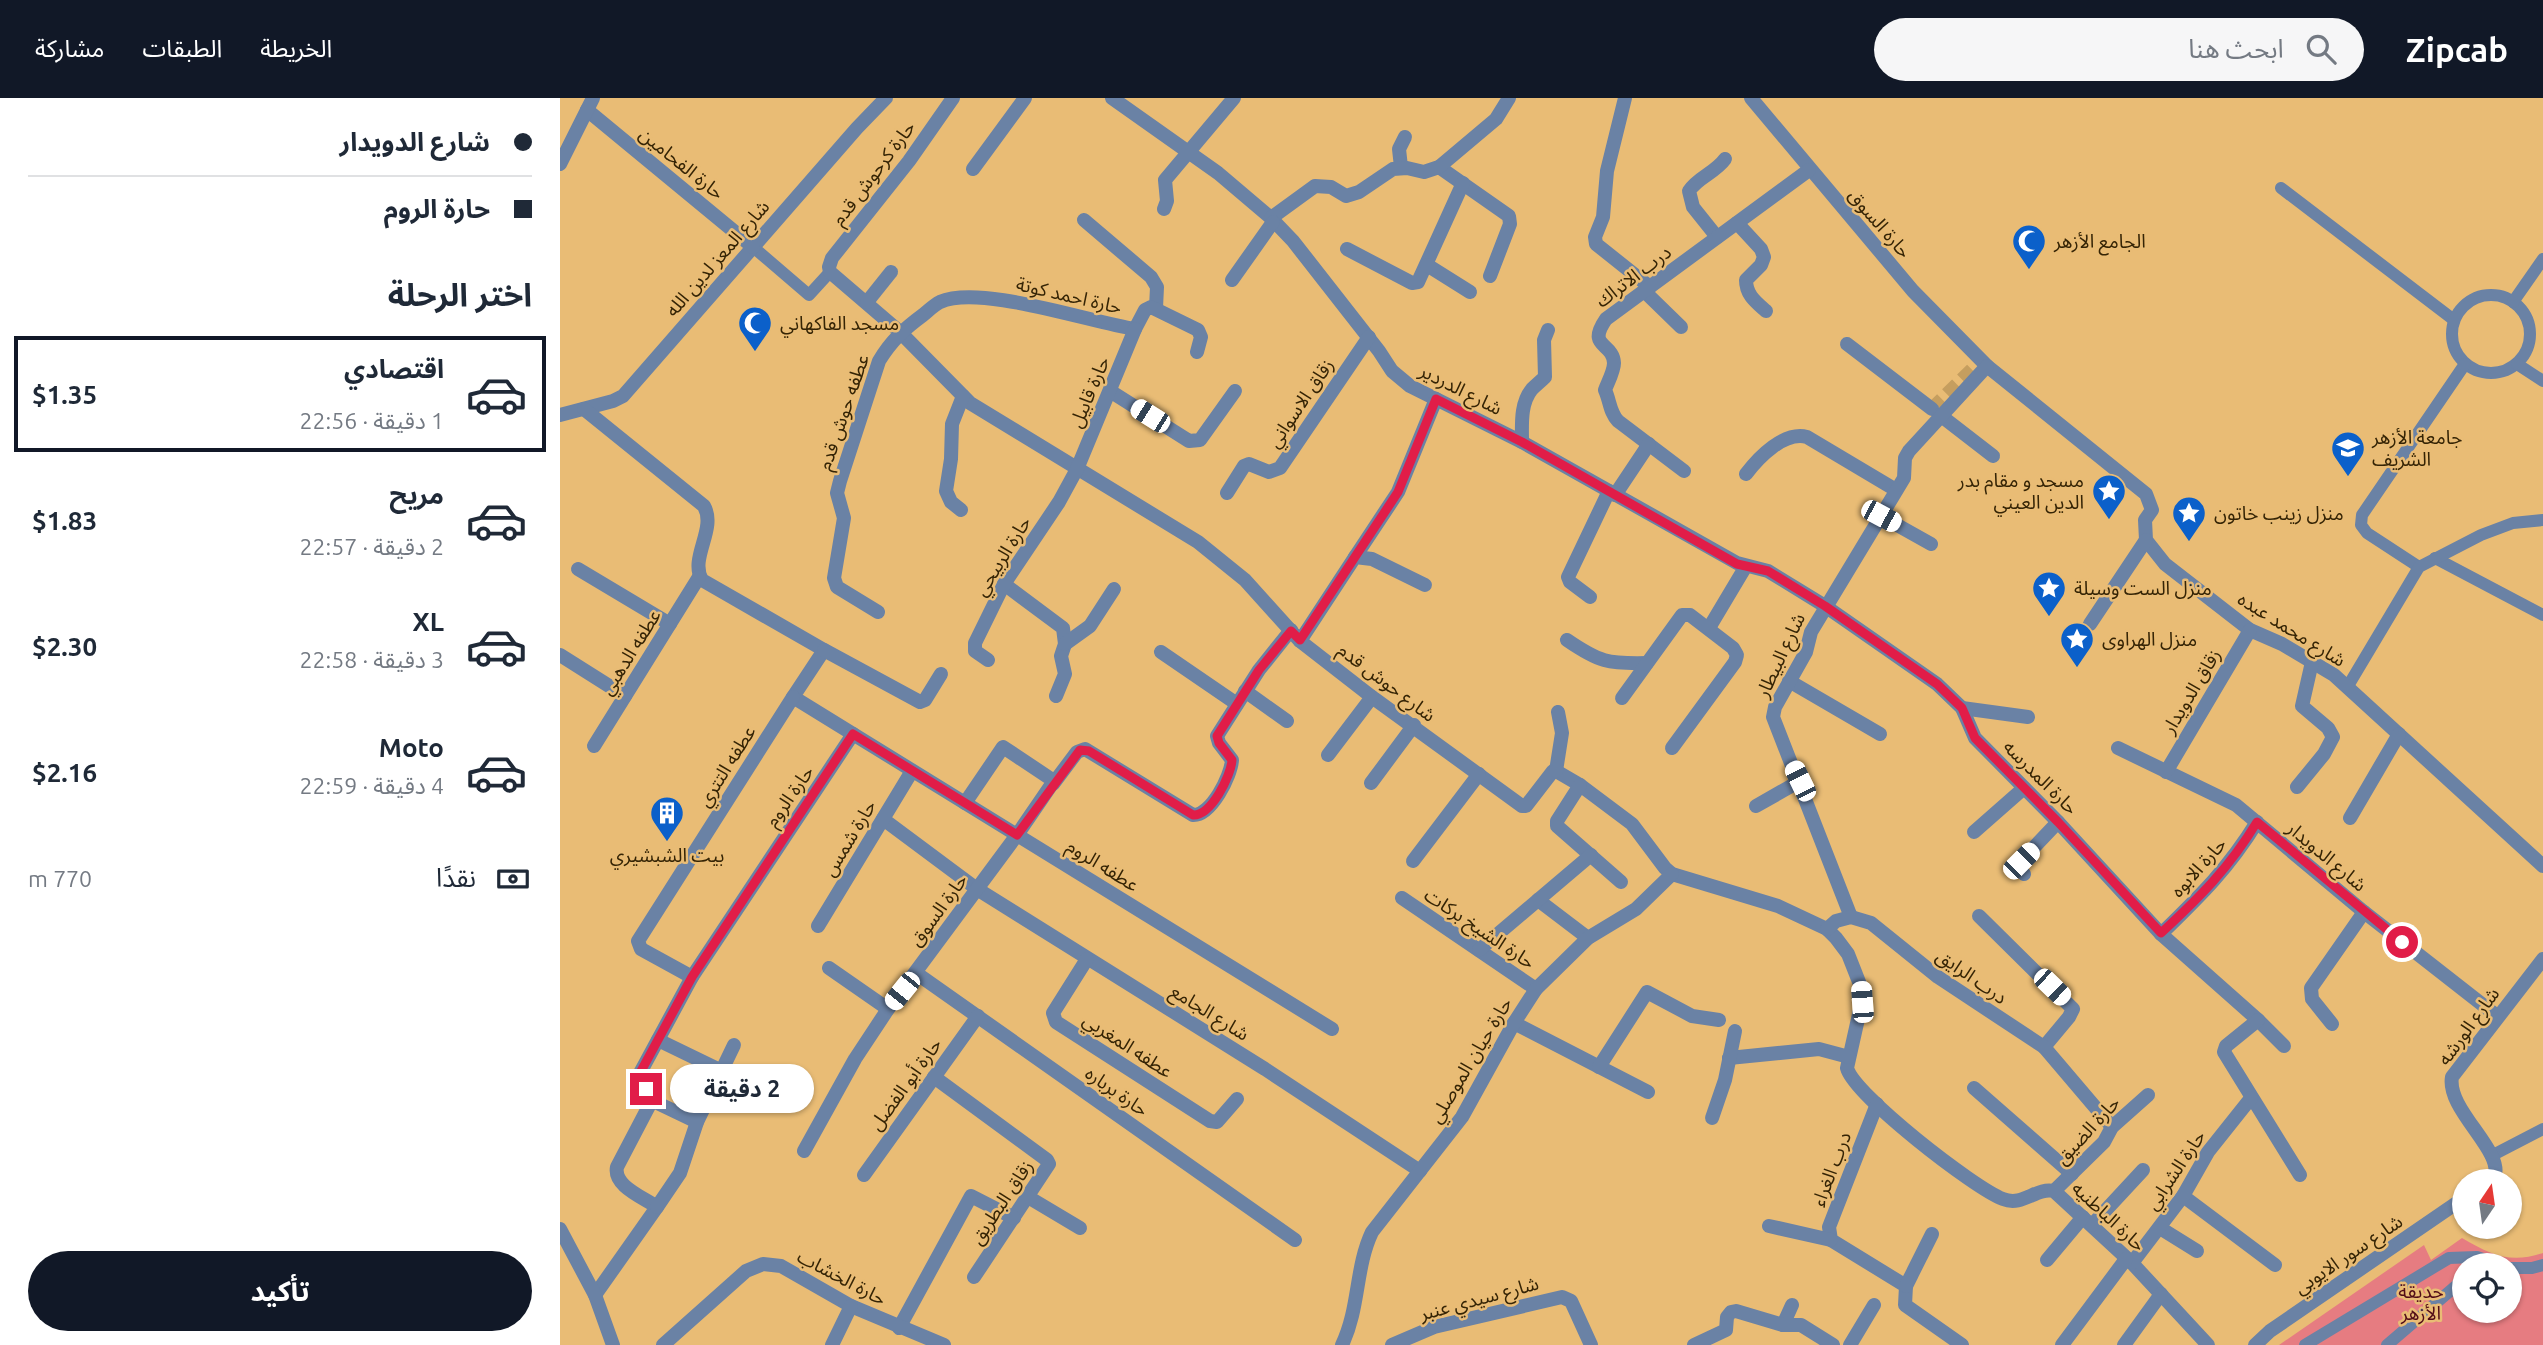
<!DOCTYPE html>
<html lang="ar">
<head>
<meta charset="utf-8">
<style>
	:root { --surface:#fff; --page:#f6f6f7; --text:#1f2937; --muted:#747a83; --line:#e0e1e3; --accent:#111827 }
	body { margin:0; font-family:Ubuntu,"Noto Sans Arabic",sans-serif; background:var(--page); color:var(--text); direction:rtl; height:100vh; display:flex; flex-direction:column; font-size:26px; white-space:nowrap }
	* { box-sizing:border-box; margin:0 }
	p { font-size:23px; color:var(--muted) }
	.icon { flex:none; width:38px; height:38px; fill:none; stroke:currentColor; stroke-width:2; stroke-linecap:round; stroke-linejoin:round }
	.map { position:relative; flex:1; overflow:hidden; direction:ltr }
	.panel { display:flex; flex-direction:column; background:var(--surface); width:560px }
	.panel>* { flex:none }
	.guide { display:grid; align-content:center; height:154px; padding:0 28px; background:var(--surface) }
	.needle { width:46px; rotate:13deg }
	.buttons { position:absolute; left:1892px; top:1071px; display:grid; gap:14px }
	.buttons a { display:grid; place-items:center; width:70px; height:70px; border-radius:50%; background:var(--surface); box-shadow:0 2px 5px #0004; font-size:35px }
	.end { position:absolute; width:32px; height:32px; margin:-16px; border:9px solid #e11d48; background:#fff; box-shadow:0 0 0 4px #fff }
	.from { border-radius:50% }
	.bubble { position:absolute; height:49px; border-radius:24px; background:var(--surface); box-shadow:0 2px 5px #0004; font-size:23px; font-weight:700; line-height:49px; text-align:center; direction:rtl }
	.car { position:absolute; width:21px; height:42px; margin:-21px -10px; border-radius:9px; box-shadow:0 0 5px 2px #0007; background:linear-gradient(#fff 24%,#345 0 40%,#fff 0 76%,#345 0 86%,#fff 0) }
	.guide b { display:flex; align-items:center; gap:24px; height:66px; font-size:26px }
	.guide b+b { border-top:2px solid var(--line) }
	.guide i { width:18px; height:18px; background:var(--text) }
	ul { padding:0; list-style:none }
	li { display:flex; align-items:center; gap:21px; height:116px; margin:0 14px 10px; padding:0 14px; border:4px solid transparent; border-radius:0px }
	li div { flex:1 }
	li b { display:block; font-size:26px }
	li em { font-style:normal; font-weight:700 }
	li.selected { border-color:var(--accent) }
	li>.icon { width:63px; height:63px; stroke-width:1.5 }
	h2 { padding:0 28px; font-size:32px; line-height:84px }
	.pay { display:flex; align-items:center; gap:18px; height:77px; padding:0 28px; font-size:26px }
	.pay p { margin-inline-start:auto }
	.primary-button { display:flex; gap:14px; margin-top:auto; padding:14px 28px }
	.primary-button a { flex:1; height:80px; border-radius:42px; background:var(--accent); color:#fff; font-size:28px; font-weight:700; line-height:80px; text-align:center }
	header { display:flex; align-items:center; gap:42px; box-sizing:border-box; height:98px; padding:0 35px; background:var(--accent); color:#fff }
	header strong { font-size:33px }
	nav { display:flex; gap:38px; margin-inline-start:auto; font-size:24px }
	.search { width:490px; height:63px; background:var(--page); display:flex; align-items:center; gap:18px; box-sizing:border-box; padding:0 24px; border-radius:38px; color:var(--muted); font-size:26px }
	main { display:flex; flex:1; min-height:0 }
	.map>svg:first-child { display:block }
	.green { fill:#e67c81; fill-rule:evenodd }
	.lines { fill:none; stroke-linecap:round; stroke-linejoin:round }
	.minor-tunnel { stroke:#c59e5f; stroke-width:14; stroke-dasharray:14 7; stroke-linecap:butt }
	.service { stroke:#6a82a5; stroke-width:12 }
	.pedestrian { stroke:#6a82a5; stroke-width:14 }
	.minor { stroke:#6a82a5; stroke-width:14 }
	.route { stroke:#e11d48; stroke-width:9 }
	.labels { text-anchor:middle; dominant-baseline:central; stroke-width:5; stroke-linejoin:round; paint-order:stroke }
	.street-label { font-size:19px; fill:#352405; stroke:#e9bc75 }
	.poi-label { font-size:19px; fill:#352405; stroke:#e9bc75; text-anchor:start }
	.park-label { font-size:19px; fill:#510c17; stroke:#e9bc75 }
</style>
</head>
<body>
<header>
<strong>Zipcab</strong>
<div class="search"><svg class="icon" aria-label="search" viewBox="0 0 24 24"><circle cx="10" cy="10" r="6"/><path d="M15 15l6 6"/></svg>ابحث هنا</div>
<nav><a>الخريطة</a><a>الطبقات</a><a>مشاركة</a></nav>
</header>
<main>
<div class="map">
<svg width="1983" height="1247" viewBox="0 0 1983 1247">
	<rect width="100%" height="100%" fill="#e9bc75"/>
	<!-- green -->
	<path class="green" d="M1902,1140C1931,1157 1950,1166 1983,1155V1247H1719L1864,1147L1871,1162ZM1904,1167H1950V1213H1904Z"/>
	<g class="lines">
		<!-- minor-tunnel -->
		<path class="minor-tunnel" d="M1372,311L1422,262"/>
		<!-- service -->
		<g class="service">
			<path d="M1721,90L1894,222"/>
			<path d="M193,149L249,197L270,174"/>
			<circle cx="1931" cy="236" r="39"/>
			<path d="M1953,204L1983,161"/>
			<path d="M1957,266L1983,283"/>
			<path d="M1875,460L1983,517"/>
			<path d="M1859,469L1807,435L1801,427L1802,417L1905,266"/>
			<path d="M1788,588L1859,469L1921,437L1953,425L1983,422"/>
			<path d="M1931,1058L1983,1031"/>
			<path d="M1950,1170H1972L1983,1167"/>
			<path d="M1745,1247L1889,1160L1917,1159L1940,1167"/>
			<path d="M1827,1247L1904,1181"/>
		</g>
		<!-- pedestrian -->
		<path class="pedestrian" d="M0,317L53,303L63,298L297,30L326,0"/>
		<!-- minor -->
		<g class="minor">
			<path d="M393,0L349,63L272,160L269,169L270,174L340,234L410,305L638,444L685,482L740,543L812,599L962,708H966L993,673H996L1020,687L1072,726L1105,770L1112,776L1218,808L1267,831L1276,840L1288,856L1301,889L1302,903L1287,970C1294,997 1414,1090 1443,1101C1463,1109 1476,1089 1494,1093L1572,1165L1648,1247"/>
			<path d="M552,0L658,75L711,120L733,143L819,253L832,273L850,288L962,344L1177,465L1208,473L1265,508L1377,586L1402,610L1415,640L1498,724L1601,836L1698,922L1724,948"/>
			<path d="M1065,0L1047,73L1043,119L1035,139L1036,146L1090,189"/>
			<path d="M1191,0L1353,193L1427,268L1586,396L1592,412L1585,422L1586,442L1605,466L1690,532L1722,546L1774,577L1983,768"/>
			<path d="M27,12L193,149"/>
			<path d="M0,66L33,0"/>
			<path d="M841,69L839,51L845,39"/>
			<path d="M879,69L949,118L950,126L930,178"/>
			<path d="M413,71L465,0"/>
			<path d="M604,111L607,103L605,82L674,0"/>
			<path d="M711,120L755,88L771,89L786,98L799,94L833,71L847,70L864,74L879,69L936,21L949,0"/>
			<path d="M524,122L591,179L597,189L596,210"/>
			<path d="M1177,125L1201,151L1204,159L1201,167L1186,182C1186,197 1196,204 1206,213"/>
			<path d="M1157,139L1133,109L1129,93C1138,79 1155,75 1165,61"/>
			<path d="M787,151L852,185L858,184L903,85"/>
			<path d="M867,167L910,194"/>
			<path d="M672,182L713,124"/>
			<path d="M1084,193L1121,229"/>
			<path d="M307,204L331,174"/>
			<path d="M1287,246L1372,311"/>
			<path d="M550,293L629,343L640,342L675,293"/>
			<path d="M24,311L144,408C157,431 129,460 142,482L264,552L233,599L293,636L132,879L80,975C79,988 89,993 90,1006L57,1069C53,1088 83,1099 97,1109L35,1197"/>
			<path d="M1380,317L1433,358"/>
			<path d="M962,344C962,326 960,306 972,291C976,287 981,283 985,279L984,242L988,232"/>
			<path d="M1124,373L1058,323C1050,315 1050,303 1045,292C1048,284 1054,273 1054,265C1053,244 1026,250 1046,221L1249,72"/>
			<path d="M1186,376C1199,359 1224,333 1247,339L1336,392"/>
			<path d="M667,395L684,368L689,366L709,374L720,370L809,239"/>
			<path d="M1055,397L1089,346"/>
			<path d="M401,412L391,404L386,393L391,361L392,326L403,298"/>
			<path d="M1321,418L1371,446"/>
			<path d="M795,459L838,394L876,301"/>
			<path d="M18,471L110,526"/>
			<path d="M444,486L503,530L505,546L501,558L505,576L496,598"/>
			<path d="M1030,499L1010,484L1008,479L1049,393"/>
			<path d="M318,514L277,489L274,480L284,420L277,395L280,383L319,263C331,243 344,231 363,217C368,213 374,207 380,204C420,186 529,224 575,231L585,212L591,209L638,232L641,239L637,254"/>
			<path d="M1530,526L1586,442"/>
			<path d="M1149,530L1186,468"/>
			<path d="M1007,542C1039,564 1048,566 1087,565"/>
			<path d="M740,543L795,459L812,461L865,487"/>
			<path d="M505,546L530,528L554,491"/>
			<path d="M264,552L360,604L365,602L381,576"/>
			<path d="M601,554L677,606"/>
			<path d="M0,557L65,598"/>
			<path d="M428,562L415,553V545L444,486L499,404L517,371L575,231"/>
			<path d="M1229,583L1320,636"/>
			<path d="M685,593L727,623"/>
			<path d="M1062,600L1122,517H1130L1173,550L1177,557L1175,564L1112,650"/>
			<path d="M1402,610L1468,619"/>
			<path d="M293,636L772,931"/>
			<path d="M34,648L139,479"/>
			<path d="M1558,650L1676,707L1804,814L1937,918"/>
			<path d="M768,657L812,599"/>
			<path d="M996,673L1002,635L998,614"/>
			<path d="M1606,674L1690,532"/>
			<path d="M811,685L854,627"/>
			<path d="M493,686L517,654L525,651L633,717C651,718 671,678 672,662L659,645L657,638L699,572L731,532"/>
			<path d="M1020,687L997,723V728L1061,784"/>
			<path d="M1737,689L1764,656L1773,639L1768,630L1742,608L1752,564"/>
			<path d="M1196,708L1240,683"/>
			<path d="M1790,720L1839,636"/>
			<path d="M323,721L417,791L705,971L860,1073"/>
			<path d="M1414,734L1464,690"/>
			<path d="M853,763L919,676"/>
			<path d="M1464,776L1459,769L1461,763L1498,724"/>
			<path d="M842,800L976,891"/>
			<path d="M978,802L1028,840"/>
			<path d="M1419,818L1513,911L1509,919L1484,949"/>
			<path d="M1291,819L1213,619L1215,609L1246,554L1251,534L1344,380L1345,360L1349,353L1427,268"/>
			<path d="M258,828L352,673"/>
			<path d="M1267,831L1276,823L1291,819L1311,825L1378,879L1484,949L1552,1029"/>
			<path d="M1601,836C1640,798 1668,771 1697,724"/>
			<path d="M919,852L1031,757"/>
			<path d="M527,861L493,915L496,924L650,1023L657,1024L677,1001"/>
			<path d="M269,870L328,911"/>
			<path d="M356,875L735,1142"/>
			<path d="M132,879L81,851L78,843L233,599"/>
			<path d="M1698,922L1666,948L1664,954L1740,1077"/>
			<path d="M954,925L1088,994"/>
			<path d="M1772,926L1752,901L1751,890L1804,814"/>
			<path d="M98,942L162,973"/>
			<path d="M1169,960L1259,951L1289,959"/>
			<path d="M1039,969L1087,894L1132,918L1159,922"/>
			<path d="M374,979L487,1062L489,1066L414,1179"/>
			<path d="M1414,990L1512,1076"/>
			<path d="M89,1001L137,1024"/>
			<path d="M1317,1006L1269,1129L1271,1142L1346,1188L1345,1207L1402,1247"/>
			<path d="M1152,1020L1165,982L1175,933"/>
			<path d="M244,1053L295,961L328,911L457,737L494,683L443,649L405,705"/>
			<path d="M304,1077L418,918"/>
			<path d="M1929,1083L1934,1080C1946,1054 1886,1012 1892,979L1983,861"/>
			<path d="M1494,1093L1544,1044L1552,1029L1588,997"/>
			<path d="M1623,1098L1715,1167"/>
			<path d="M468,1099L520,1130"/>
			<path d="M97,1109L120,1075L137,1024L174,947"/>
			<path d="M1532,1127L1583,1072"/>
			<path d="M1209,1128L1271,1142"/>
			<path d="M1600,1130L1637,1153"/>
			<path d="M0,1131L35,1197L53,1247"/>
			<path d="M1487,1162L1523,1119"/>
			<path d="M1572,1165L1623,1098L1648,1054L1691,1000"/>
			<path d="M1346,1188L1372,1136"/>
			<path d="M1223,1227L1232,1207"/>
			<path d="M339,1230L411,1098L454,1120"/>
			<path d="M103,1247L186,1173L203,1166L221,1168L291,1208L384,1247"/>
			<path d="M272,1247L291,1208"/>
			<path d="M782,1247C800,1209 795,1170 812,1134L902,1019L954,925L976,891L1028,840L1076,811L1112,776"/>
			<path d="M832,1247L874,1229L1002,1199L1011,1203L1031,1247"/>
			<path d="M1134,1247L1166,1232L1167,1219L1171,1214L1176,1213L1223,1227H1241L1273,1247"/>
			<path d="M1290,1247L1314,1207"/>
			<path d="M1502,1247L1566,1161"/>
			<path d="M1564,1247L1601,1196"/>
			<path d="M1695,1247L1710,1233L1904,1100"/>
		</g>
	</g>
	<g class="lines">
		<!-- route -->
		<path class="route" d="M86,991L81,988L80,975L132,879L293,636L457,737L520,652L529,653L633,717C651,718 671,678 672,662L659,645L657,638L699,572L731,533L740,542L838,394L876,301L962,344L1177,466L1208,473L1265,508L1377,586L1402,610L1415,640L1498,724L1601,835C1640,799 1669,770 1697,724L1842,844"/>
	</g>
	<!-- icons -->
	<defs>
		<g id="mosque-pin" transform="scale(1.75)"><path d="M0 17L-7.5 6A9.5 9.5 0 1 1 7.5 6Z" fill="#0b60ca" stroke="#e9bc75"/><path d="M3.5-4.9A6 6 0 1 0 3.5 4.9A5 5 0 1 1 3.5-4.9Z" fill="#fff"/></g>
		<g id="university-pin" transform="scale(1.75)"><path d="M0 17L-7.5 6A9.5 9.5 0 1 1 7.5 6Z" fill="#0b60ca" stroke="#e9bc75"/><path d="M0-5L7-2L0 1L-7-2ZM-4 1L0 2.5L4 1V4Q0 6-4 4Z" fill="#fff"/></g>
		<g id="sight-pin" transform="scale(1.75)"><path d="M0 17L-7.5 6A9.5 9.5 0 1 1 7.5 6Z" fill="#0b60ca" stroke="#e9bc75"/><path d="M0-6L1.8-2.2L6-1.7L2.9 1.2L3.7 5.4L0 3.3L-3.7 5.4L-2.9 1.2L-6-1.7L-1.8-2.2Z" fill="#fff"/></g>
		<g id="building-pin" transform="scale(1.75)"><path d="M0 17L-7.5 6A9.5 9.5 0 1 1 7.5 6Z" fill="#0b60ca" stroke="#e9bc75"/><path d="M-4-6H4V6H1V3H-1V6H-4ZM-2.5-4.3h1.7v1.8h-1.7ZM.8-4.3h1.7v1.8H.8ZM-2.5-1h1.7V.8h-1.7ZM.8-1h1.7V.8H.8Z" fill="#fff"/></g>
	</defs>
	<g fill-rule="evenodd">
		<use href="#mosque-pin" x="1469" y="143"/>
		<use href="#mosque-pin" x="195" y="225"/>
		<use href="#university-pin" x="1788" y="350"/>
		<use href="#sight-pin" x="1549" y="393"/>
		<use href="#sight-pin" x="1629" y="415"/>
		<use href="#sight-pin" x="1489" y="490"/>
		<use href="#sight-pin" x="1517" y="541"/>
		<use href="#building-pin" x="107" y="715"/>
	</g>
	<g class="labels">
		<!-- street labels -->
		<g class="street-label">
			<text transform="translate(122 65) rotate(39)">حارة الفحامين</text>
			<text transform="translate(313 75) rotate(-53)">حارة كرحوش قدم</text>
			<text transform="translate(1320 125) rotate(49)">حارة السوق</text>
			<text transform="translate(157 160) rotate(-49)">شارع المعز لدين الله</text>
			<text transform="translate(1073 178) rotate(-37)">درب الاتراك</text>
			<text transform="translate(509 197) rotate(13)">حارة احمد كوتة</text>
			<text transform="translate(901 291) rotate(27)">شارع الدردير</text>
			<text transform="translate(529 294) rotate(-67)">حارة قابيل</text>
			<text transform="translate(740 305) rotate(-56)">زقاق الاسواني</text>
			<text transform="translate(283 314) rotate(-71)">عطفه حوش قدم</text>
			<text transform="translate(442 458) rotate(-58)">حارة الربيحي</text>
			<text transform="translate(1732 531) rotate(32)">شارع محمد عبده</text>
			<text transform="translate(70 554) rotate(-58)">عطفه الدهبي</text>
			<text transform="translate(1220 557) rotate(-65)">شارع البيطار</text>
			<text transform="translate(827 584) rotate(37)">شارع حوش قدم</text>
			<text transform="translate(1631 593) rotate(-59)">زقاق الدويدار</text>
			<text transform="translate(166 668) rotate(-58)">عطفه التتري</text>
			<text transform="translate(1481 679) rotate(45)">حارة المدرسه</text>
			<text transform="translate(229 698) rotate(-55)">حارة الروم</text>
			<text transform="translate(289 740) rotate(-59)">حارة شمس</text>
			<text transform="translate(1767 758) rotate(40)">شارع الدويدار</text>
			<text transform="translate(543 767) rotate(32)">عطفه الروم</text>
			<text transform="translate(1638 769) rotate(-48)">حارة الابوه</text>
			<text transform="translate(378 812) rotate(-54)">حارة السوق</text>
			<text transform="translate(920 830) rotate(34)">حارة الشيخ بركات</text>
			<text transform="translate(1412 878) rotate(35)">درب الرايق</text>
			<text transform="translate(650 914) rotate(32)">شارع الجامع</text>
			<text transform="translate(1908 928) rotate(-54)">شارع الورشه</text>
			<text transform="translate(568 947) rotate(33)">عطفه المغربي</text>
			<text transform="translate(910 962) rotate(-59)">حارة حيان الموصلي</text>
			<text transform="translate(345 986) rotate(-54)">حارة أبو الفضل</text>
			<text transform="translate(557 993) rotate(35)">حارة برباره</text>
			<text transform="translate(1527 1032) rotate(-47)">حارة الضيق</text>
			<text transform="translate(1271 1071) rotate(-69)">درب الغراء</text>
			<text transform="translate(1615 1072) rotate(-56)">حارة الشرابي</text>
			<text transform="translate(441 1104) rotate(-56)">زقاق البطريق</text>
			<text transform="translate(1549 1118) rotate(43)">حارة الباطنيه</text>
			<text transform="translate(1788 1156) rotate(-34)">شارع سور الايوبي</text>
			<text transform="translate(282 1179) rotate(28)">حارة الخشاب</text>
			<text transform="translate(919 1200) rotate(-15)">شارع سيدي عنبر</text>
		</g>
		<!-- poi labels -->
		<g class="poi-label">
			<text x="1494" y="143">الجامع الأزهر</text>
			<text x="220" y="225">مسجد الفاكهاني</text>
			<text x="1812" y="339">جامعة الأزهر<tspan x="1812" dy="22">الشريف</tspan></text>
			<text x="1524" y="382" text-anchor="end">مسجد و مقام بدر<tspan x="1524" dy="22">الدين العيني</tspan></text>
			<text x="1654" y="415">منزل زينب خاتون</text>
			<text x="1514" y="490">منزل الست وسيلة</text>
			<text x="1542" y="541">منزل الهراوى</text>
			<text x="107" y="757" text-anchor="middle">بيت الشبشيري</text>
		</g>
		<!-- park labels -->
		<g class="park-label">
			<text x="1861" y="1193">حديقة<tspan x="1861" dy="22">الأزهر</tspan></text>
		</g>
	</g>
</svg>
<div class="buttons">
<a><svg class="needle" viewBox="-14 -14 28 28"><path d="M0-13l5 13h-10z" fill="#e53935"/><path d="M0 13l5-13h-10z" fill="#747a83"/></svg></a>
<a><svg class="icon" aria-label="locate" viewBox="0 0 24 24"><circle cx="12" cy="12" r="6"/><path d="M12 2v4M12 18v4M2 12h4M18 12h4"/></svg></a>
</div>
<i class="end from" style="left:1842px;top:844px"></i>
<i class="end" style="left:86px;top:991px"></i>
<div class="bubble" style="left:110px;top:966px;width:144px">2 دقيقة</div>
<i class="car" style="left:590px;top:318px;rotate:302deg"></i>
<i class="car" style="left:1321px;top:418px;rotate:118deg"></i>
<i class="car" style="left:1240px;top:683px;rotate:334deg"></i>
<i class="car" style="left:1461px;top:763px;rotate:45deg"></i>
<i class="car" style="left:1492px;top:889px;rotate:134deg"></i>
<i class="car" style="left:342px;top:893px;rotate:219deg"></i>
<i class="car" style="left:1302px;top:904px;rotate:356deg"></i>
</div>
<section class="panel">
<div class="guide">
<b><i class="from"></i>شارع الدويدار</b>
<b><i></i>حارة الروم</b>
</div>
<h2>اختر الرحلة</h2>
<ul>
<li class="selected"><svg class="icon" aria-label="car" viewBox="0 0 24 24"><path d="M5 17H2v-5l4-1 3-4h7l3 4 3 1v5h-3M9 17h6M6 11h13"/><circle cx="7" cy="17" r="2"/><circle cx="17" cy="17" r="2"/></svg><div><b>اقتصادي</b><p>1 دقيقة · 22:56</p></div><em>$1.35</em></li>
<li><svg class="icon" aria-label="car" viewBox="0 0 24 24"><path d="M5 17H2v-5l4-1 3-4h7l3 4 3 1v5h-3M9 17h6M6 11h13"/><circle cx="7" cy="17" r="2"/><circle cx="17" cy="17" r="2"/></svg><div><b>مريح</b><p>2 دقيقة · 22:57</p></div><em>$1.83</em></li>
<li><svg class="icon" aria-label="car" viewBox="0 0 24 24"><path d="M5 17H2v-5l4-1 3-4h7l3 4 3 1v5h-3M9 17h6M6 11h13"/><circle cx="7" cy="17" r="2"/><circle cx="17" cy="17" r="2"/></svg><div><b>XL</b><p>3 دقيقة · 22:58</p></div><em>$2.30</em></li>
<li><svg class="icon" aria-label="car" viewBox="0 0 24 24"><path d="M5 17H2v-5l4-1 3-4h7l3 4 3 1v5h-3M9 17h6M6 11h13"/><circle cx="7" cy="17" r="2"/><circle cx="17" cy="17" r="2"/></svg><div><b>Moto</b><p>4 دقيقة · 22:59</p></div><em>$2.16</em></li>
</ul>
<div class="pay"><svg class="icon" aria-label="cash" viewBox="0 0 24 24"><path d="M3 7h18v10H3z"/><circle cx="12" cy="12" r="2"/></svg>نقدًا<p>770 m</p></div>
<div class="primary-button"><a>تأكيد</a></div>
</section>
</main>
</body>
</html>
